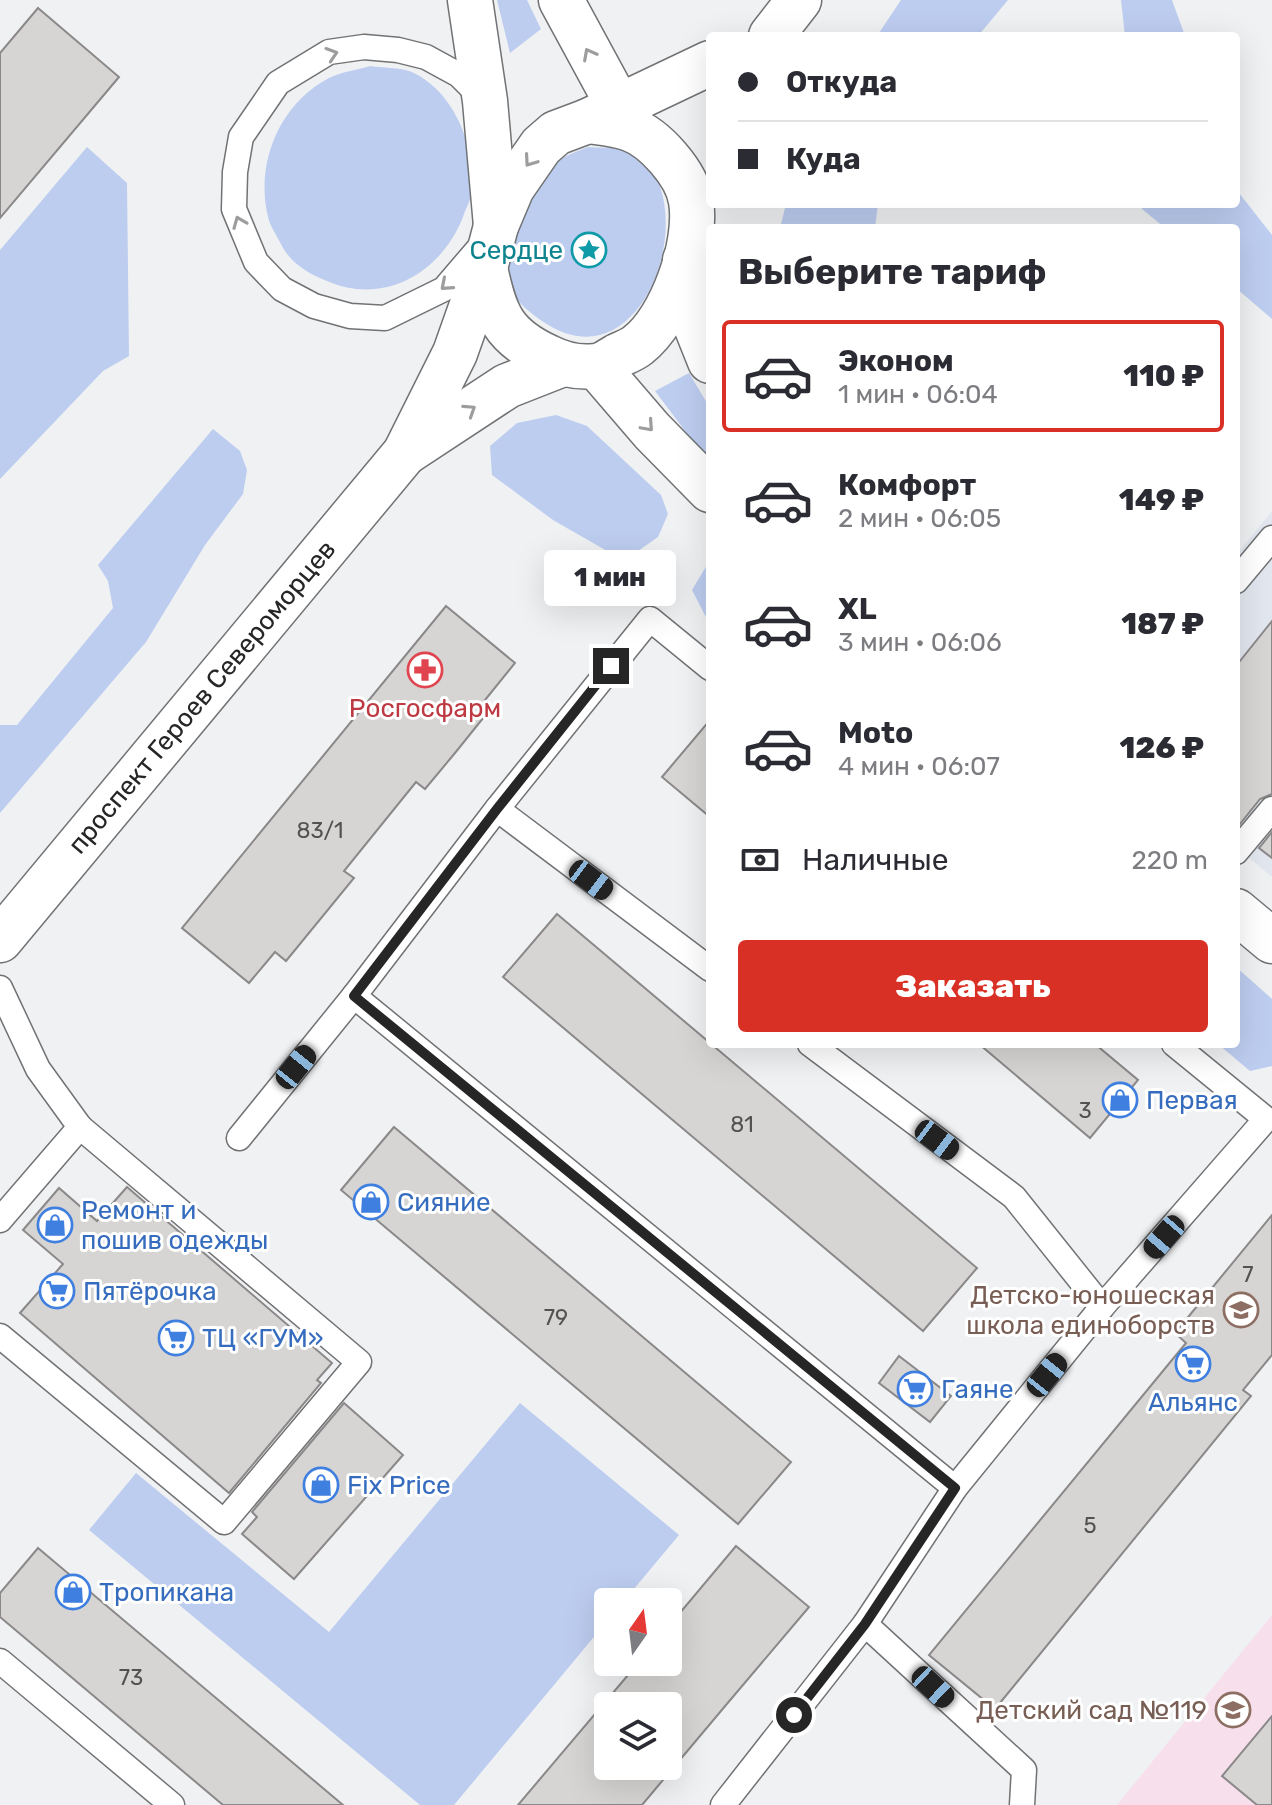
<!DOCTYPE html>
<html lang="ru">
<head>
<meta charset="utf-8">
<style>
	:root { --surface:#fff; --page:#f7f7f7; --text:#2b2b33; --muted:#7c7c81; --line:#e1e1e2; --accent:#d93025 }
	body { margin:0; font-family:Rubik,sans-serif; background:var(--page); color:var(--text); height:100vh; display:flex; flex-direction:column; font-size:30px; white-space:nowrap }
	* { box-sizing:border-box; margin:0 }
	p { font-size:26px; color:var(--muted) }
	.icon { flex:none; width:44px; height:44px; fill:none; stroke:currentColor; stroke-width:2; stroke-linecap:round; stroke-linejoin:round }
	.map { position:relative; flex:1; overflow:hidden }
	.details { position:absolute; left:706px; top:224px; width:534px; height:824px; display:flex; flex-direction:column; background:var(--surface); border-radius:8px; box-shadow:0 8px 32px #0002 }
	.details>* { flex:none }
	.guide { position:absolute; left:706px; top:32px; width:534px; height:176px; border-radius:8px; box-shadow:0 8px 32px #0002; display:grid; align-content:center; height:176px; padding:0 32px; background:var(--surface) }
	.needle { width:52px; rotate:14deg }
	.fabs { position:absolute; left:594px; top:1588px; display:grid; gap:16px }
	.fabs a { display:grid; place-items:center; width:88px; height:88px; border-radius:8px; background:var(--surface); box-shadow:0 8px 32px #0002; font-size:40px }
	.end { position:absolute; width:36px; height:36px; margin:-18px; border:10px solid #262627; background:#fff; box-shadow:0 0 0 4px #fff }
	.from { border-radius:50% }
	.bubble { position:absolute; height:56px; border-radius:8px; background:var(--surface); box-shadow:0 8px 32px #0002; font-size:26px; font-weight:800; line-height:56px; text-align:center }
	.car { position:absolute; width:24px; height:48px; margin:-24px -12px; border-radius:10px; box-shadow:0 0 6px 2px #0007; background:linear-gradient(#222 24%,#8ab4d8 0 40%,#222 0 76%,#8ab4d8 0 86%,#222 0) }
	.guide b { display:flex; align-items:center; gap:28px; height:76px; font-size:30px }
	.guide b+b { border-top:2px solid var(--line) }
	.guide i { width:20px; height:20px; background:var(--text) }
	ul { padding:0; list-style:none }
	li { display:flex; align-items:center; gap:24px; height:112px; margin:0 16px 12px; padding:0 16px; border:4px solid transparent; border-radius:8px }
	li div { flex:1 }
	li b { display:block; font-size:30px }
	li em { font-style:normal; font-weight:800 }
	li.current { border-color:var(--accent) }
	li>.icon { width:72px; height:72px; stroke-width:1.5 }
	h2 { padding:0 32px; font-size:36px; line-height:96px }
	.pay { display:flex; align-items:center; gap:20px; height:88px; padding:0 32px; font-size:30px }
	.pay p { margin-inline-start:auto }
	.action { display:flex; gap:16px; margin-top:auto; padding:16px 32px }
	.action a { flex:1; height:92px; border-radius:8px; background:var(--accent); color:#fff; font-size:32px; font-weight:800; line-height:92px; text-align:center }
	.map>svg:first-child { display:block }
	.built { fill:#e2e6ef }
	.education { fill:#f7dfec }
	.green { fill:#bdcdf0 }
	.building { fill:#d7d5d4; stroke:#8a8888; stroke-width:2; fill-rule:evenodd }
	.lines { fill:none; stroke-linecap:round; stroke-linejoin:round }
	.service-casing { stroke:#717274; stroke-width:27 }
	.tertiary-casing { stroke:#717274; stroke-width:47 }
	.primary-casing { stroke:#717274; stroke-width:47 }
	.service { stroke:#fff; stroke-width:24 }
	.tertiary { stroke:#fff; stroke-width:44 }
	.primary { stroke:#fff; stroke-width:44 }
	.oneway { stroke:#9d9d9e }
	.route { stroke:#262627; stroke-width:10 }
	.labels { text-anchor:middle; dominant-baseline:central; stroke-width:6; stroke-linejoin:round; paint-order:stroke }
	.number-label { font-size:22px; fill:#525252 }
	.culture-label { font-size:26px; fill:#0d838f; stroke:#fff; text-anchor:end }
	.street-label { font-size:26px; fill:#262627; stroke:#fff }
	.health-label { font-size:26px; fill:#be3a42; stroke:#fff }
	.shop-label { font-size:26px; fill:#366cbe; stroke:#fff; text-anchor:start }
	.education-label { font-size:26px; fill:#785e54; stroke:#fff; text-anchor:end }
</style>
</head>
<body>
<div class="map">
<svg width="1272" height="1805" viewBox="0 0 1272 1805">
	<rect width="100%" height="100%" fill="#f0f1f3"/>
	<!-- built -->
	<path class="built" d="M1272,511V877L1236,847V555Z"/>
	<!-- education -->
	<path class="education" d="M1272,1615V1805H1117Z"/>
	<!-- green -->
	<g class="green">
		<path d="M497,0H527L541,29L510,53Z"/>
		<path d="M901,0H1008L978,36H877Z"/>
		<path d="M1121,0H1172L1185,36H1125Z"/>
		<path d="M370,66C382,68 400,67 412,72C454,91 478,149 471,195C470,202 465,210 463,217C441,273 384,306 327,281C309,274 290,263 281,244C277,236 270,226 268,217C255,164 279,104 329,78C341,72 357,70 370,66Z"/>
		<path d="M87,147L127,183L129,356L103,371L0,479V250Z"/>
		<path d="M588,147C599,148 613,147 624,150C629,151 634,157 638,160C644,165 652,170 656,177C690,246 631,383 542,321C532,314 517,303 512,291C498,254 529,190 555,163C563,156 578,151 588,147Z"/>
		<path d="M1236,184L1239,193L1272,235V319L1236,288V228H1165L1142,209V204H1236Z"/>
		<path d="M786,204H878L875,228H780Z"/>
		<path d="M689,373L710,408V464L655,391Z"/>
		<path d="M556,415L587,426L661,495L668,514L658,537L638,551H607L553,520L492,475L490,446L517,423Z"/>
		<path d="M213,429L240,451L247,470L243,494L205,545L146,642L0,813V725H17L113,608L108,581L98,565Z"/>
		<path d="M707,565H710V625L692,590Z"/>
		<path d="M1236,967L1272,999V1066L1250,1071L1218,1044H1236Z"/>
		<path d="M520,1403L679,1535L623,1602H608V1620L454,1805H420L89,1530L136,1473L329,1632Z"/>
	</g>
	<!-- building -->
	<g class="building">
		<path d="M38,8L119,77L0,218V53Z"/>
		<path d="M446,606L515,663L485,700L492,707L455,753L425,789L416,782L344,871L354,878L286,961L275,952L249,983L182,928Z"/>
		<path d="M1272,621V794L1260,799L1236,829V666Z"/>
		<path d="M710,720V817L662,777Z"/>
		<path d="M1272,832V858L1259,848Z"/>
		<path d="M557,914L977,1268L923,1331L503,977Z"/>
		<path d="M979,1044H1095L1138,1080L1090,1138Z"/>
		<path d="M394,1127L791,1462L738,1524L341,1190Z"/>
		<path d="M127,1187L332,1363L317,1380L321,1383L229,1493L20,1313L63,1264L23,1230L59,1188L97,1221Z"/>
		<path d="M1272,1215V1355L1243,1390L1251,1396L995,1709L929,1655L1186,1343L1175,1333Z"/>
		<path d="M899,1356L951,1396L930,1422L879,1383Z"/>
		<path d="M344,1403L403,1455L294,1579L242,1534L257,1517L252,1512Z"/>
		<path d="M736,1546L809,1607L726,1705L642,1805H518L639,1662H668V1627ZM608,1706H668V1766H608Z"/>
		<path d="M38,1548L343,1805H223L0,1617V1593Z"/>
		<path d="M1272,1716V1805H1257L1222,1776Z"/>
	</g>
	<g class="lines">
		<!-- service casing -->
		<g class="service-casing">
			<g id="service">
				<path d="M480,247L444,289L385,318L350,316L314,306L282,289L256,262L234,209L235,172L241,137L278,83L329,52L364,47L398,50L426,57L459,75L482,98"/>
				<path d="M1236,581L1272,538"/>
				<path d="M710,668L650,619L497,809L354,996L955,1488"/>
				<path d="M497,809L710,969"/>
				<path d="M1236,852L1272,809"/>
				<path d="M0,988L38,1069L80,1127"/>
				<path d="M810,1044L1014,1197L1102,1307"/>
				<path d="M239,1138L354,996"/>
				<path d="M0,1220L80,1127L359,1362L224,1522L0,1336"/>
				<path d="M865,1624L1024,1770L1022,1805"/>
				<path d="M0,1661L172,1805"/>
				<path d="M723,1805L865,1624L955,1488L1102,1307L1266,1119L1174,1044"/>
			</g>
		</g>
		<!-- tertiary casing -->
		<g class="tertiary-casing">
			<g id="tertiary">
				<path d="M470,0L485,101L496,226"/>
				<path d="M561,0L631,129"/>
				<path d="M685,260L696,326L710,361"/>
				<path d="M597,367L652,431L710,490"/>
				<path d="M1236,911L1272,941"/>
			</g>
		</g>
		<!-- primary casing -->
		<g class="primary-casing">
			<g id="primary">
				<path d="M771,36L799,0"/>
				<path d="M485,268C495,314 502,336 548,357C562,364 579,368 595,366C602,366 610,360 617,356C623,353 632,350 638,345C672,319 698,243 691,201C687,174 655,138 630,129C617,124 602,123 588,121"/>
				<path d="M405,453L507,386L563,364"/>
				<path d="M0,940L405,453L455,353L485,268L496,226L512,188L541,146L556,133L588,121L710,63"/>
			</g>
		</g>
		<!-- service -->
		<use href="#service" class="service"/>
		<!-- tertiary -->
		<use href="#tertiary" class="tertiary"/>
		<!-- primary -->
		<use href="#primary" class="primary"/>
	</g>
	<!-- one-way arrows -->
	<defs><path id="oneway-chevron" d="M-2-3.5L2.5 0L-2 3.5" fill="none" stroke-width="1.6" stroke-linecap="round" stroke-linejoin="round" transform="scale(2)"/></defs>
	<g class="oneway">
		<use href="#oneway-chevron" transform="translate(332 54) rotate(-18)"/>
		<use href="#oneway-chevron" transform="translate(589 54) rotate(-118)"/>
		<use href="#oneway-chevron" transform="translate(530 161) rotate(125)"/>
		<use href="#oneway-chevron" transform="translate(239 222) rotate(-112)"/>
		<use href="#oneway-chevron" transform="translate(446 285) rotate(139)"/>
		<use href="#oneway-chevron" transform="translate(470 410) rotate(-33)"/>
		<use href="#oneway-chevron" transform="translate(648 426) rotate(48)"/>
	</g>
	<g class="lines">
		<!-- route -->
		<path class="route" d="M611,666L497,809L354,996L955,1488L865,1624L794,1715"/>
	</g>
	<!-- icons -->
	<defs>
		<g id="sight-ring" transform="scale(1.8)"><circle r="9.5" fill="#fff" stroke="#0f9aa8" stroke-width="1.5"/><path d="M0-6L1.8-2.2L6-1.7L2.9 1.2L3.7 5.4L0 3.3L-3.7 5.4L-2.9 1.2L-6-1.7L-1.8-2.2Z" fill="#0f9aa8"/></g>
		<g id="pharmacy-ring" transform="scale(1.8)"><circle r="9.5" fill="#fff" stroke="#e0444e" stroke-width="1.5"/><path d="M-2-6h4v4h4v4h-4v4h-4v-4h-4v-4h4Z" fill="#e0444e"/></g>
		<g id="shop-ring" transform="scale(1.8)"><circle r="9.5" fill="#fff" stroke="#3f7fe0" stroke-width="1.5"/><path d="M-5-2.5h2.3a2.7 3.5 0 0 1 5.4 0H5L5.5 6h-11ZM-1.5-2.5h3a1.5 2.3 0 0 0-3 0Z" fill="#3f7fe0"/></g>
		<g id="supermarket-ring" transform="scale(1.8)"><circle r="9.5" fill="#fff" stroke="#3f7fe0" stroke-width="1.5"/><path d="M-6-5.5h2.5l.6 2H6L4.5 2H-2.5L-4.4-4H-6ZM-1.5 3.2a1.3 1.3 0 1 0 .1 0ZM3 3.2a1.3 1.3 0 1 0 .1 0Z" fill="#3f7fe0"/></g>
		<g id="school-ring" transform="scale(1.8)"><circle r="9.5" fill="#fff" stroke="#8d6e63" stroke-width="1.5"/><path d="M0-5L7-2L0 1L-7-2ZM-4 1L0 2.5L4 1V4Q0 6-4 4Z" fill="#8d6e63"/></g>
	</defs>
	<g fill-rule="evenodd">
		<use href="#sight-ring" x="589" y="250"/>
		<use href="#pharmacy-ring" x="425" y="670"/>
		<use href="#shop-ring" x="1120" y="1100"/>
		<use href="#shop-ring" x="371" y="1202"/>
		<use href="#shop-ring" x="55" y="1225"/>
		<use href="#supermarket-ring" x="57" y="1291"/>
		<use href="#school-ring" x="1241" y="1310"/>
		<use href="#supermarket-ring" x="176" y="1338"/>
		<use href="#supermarket-ring" x="1193" y="1364"/>
		<use href="#supermarket-ring" x="915" y="1389"/>
		<use href="#shop-ring" x="321" y="1485"/>
		<use href="#shop-ring" x="73" y="1592"/>
		<use href="#school-ring" x="1233" y="1710"/>
	</g>
	<g class="labels">
		<!-- number labels -->
		<g class="number-label">
			<text x="320" y="830">83/1</text>
			<text x="1085" y="1110">3</text>
			<text x="742" y="1124">81</text>
			<text x="1248" y="1274">7</text>
			<text x="556" y="1317">79</text>
			<text x="1090" y="1525">5</text>
			<text x="131" y="1677">73</text>
		</g>
		<!-- culture labels -->
		<g class="culture-label">
			<text x="563" y="250">Сердце</text>
		</g>
		<!-- street labels -->
		<g class="street-label">
			<text transform="translate(202 697) rotate(-50)">проспект Героев Североморцев</text>
		</g>
		<!-- health labels -->
		<g class="health-label">
			<text x="425" y="708">Росгосфарм</text>
		</g>
		<!-- shop labels -->
		<g class="shop-label">
			<text x="1146" y="1100">Первая</text>
			<text x="397" y="1202">Сияние</text>
			<text x="81" y="1210">Ремонт и<tspan x="81" dy="30">пошив одежды</tspan></text>
			<text x="83" y="1291">Пятёрочка</text>
			<text x="202" y="1338">ТЦ «ГУМ»</text>
			<text x="941" y="1389">Гаяне</text>
			<text x="1193" y="1402" text-anchor="middle">Альянс</text>
			<text x="347" y="1485">Fix Price</text>
			<text x="99" y="1592">Тропикана</text>
		</g>
		<!-- education labels -->
		<g class="education-label">
			<text x="1215" y="1295">Детско-юношеская<tspan x="1215" dy="30">школа единоборств</tspan></text>
			<text x="1207" y="1710">Детский сад №119</text>
		</g>
	</g>
</svg>
<div class="fabs">
<a><svg class="needle" viewBox="-14 -14 28 28"><path d="M0-13l5 13h-10z" fill="#e53935"/><path d="M0 13l5-13h-10z" fill="#7c7c81"/></svg></a>
<a><svg class="icon" aria-label="layers" viewBox="0 0 24 24"><path d="M12 4l9 5-9 5-9-5zM3 14l9 5 9-5"/></svg></a>
</div>
<i class="end from" style="left:794px;top:1715px"></i>
<i class="end" style="left:611px;top:666px"></i>
<div class="bubble" style="left:544px;top:550px;width:132px">1 мин</div>
<i class="car" style="left:591px;top:880px;rotate:127deg"></i>
<i class="car" style="left:296px;top:1067px;rotate:39deg"></i>
<i class="car" style="left:937px;top:1140px;rotate:127deg"></i>
<i class="car" style="left:1164px;top:1237px;rotate:221deg"></i>
<i class="car" style="left:1047px;top:1375px;rotate:39deg"></i>
<i class="car" style="left:933px;top:1687px;rotate:133deg"></i>
<div class="guide">
<b><i class="from"></i>Откуда</b>
<b><i></i>Куда</b>
</div>
<section class="details">
<h2>Выберите тариф</h2>
<ul>
<li class="current"><svg class="icon" aria-label="car" viewBox="0 0 24 24"><path d="M5 17H2v-5l4-1 3-4h7l3 4 3 1v5h-3M9 17h6M6 11h13"/><circle cx="7" cy="17" r="2"/><circle cx="17" cy="17" r="2"/></svg><div><b>Эконом</b><p>1 мин · 06:04</p></div><em>110 ₽</em></li>
<li><svg class="icon" aria-label="car" viewBox="0 0 24 24"><path d="M5 17H2v-5l4-1 3-4h7l3 4 3 1v5h-3M9 17h6M6 11h13"/><circle cx="7" cy="17" r="2"/><circle cx="17" cy="17" r="2"/></svg><div><b>Комфорт</b><p>2 мин · 06:05</p></div><em>149 ₽</em></li>
<li><svg class="icon" aria-label="car" viewBox="0 0 24 24"><path d="M5 17H2v-5l4-1 3-4h7l3 4 3 1v5h-3M9 17h6M6 11h13"/><circle cx="7" cy="17" r="2"/><circle cx="17" cy="17" r="2"/></svg><div><b>XL</b><p>3 мин · 06:06</p></div><em>187 ₽</em></li>
<li><svg class="icon" aria-label="car" viewBox="0 0 24 24"><path d="M5 17H2v-5l4-1 3-4h7l3 4 3 1v5h-3M9 17h6M6 11h13"/><circle cx="7" cy="17" r="2"/><circle cx="17" cy="17" r="2"/></svg><div><b>Moto</b><p>4 мин · 06:07</p></div><em>126 ₽</em></li>
</ul>
<div class="pay"><svg class="icon" aria-label="cash" viewBox="0 0 24 24"><path d="M3 7h18v10H3z"/><circle cx="12" cy="12" r="2"/></svg>Наличные<p>220 m</p></div>
<div class="action"><a>Заказать</a></div>
</section>
</div>
</body>
</html>
